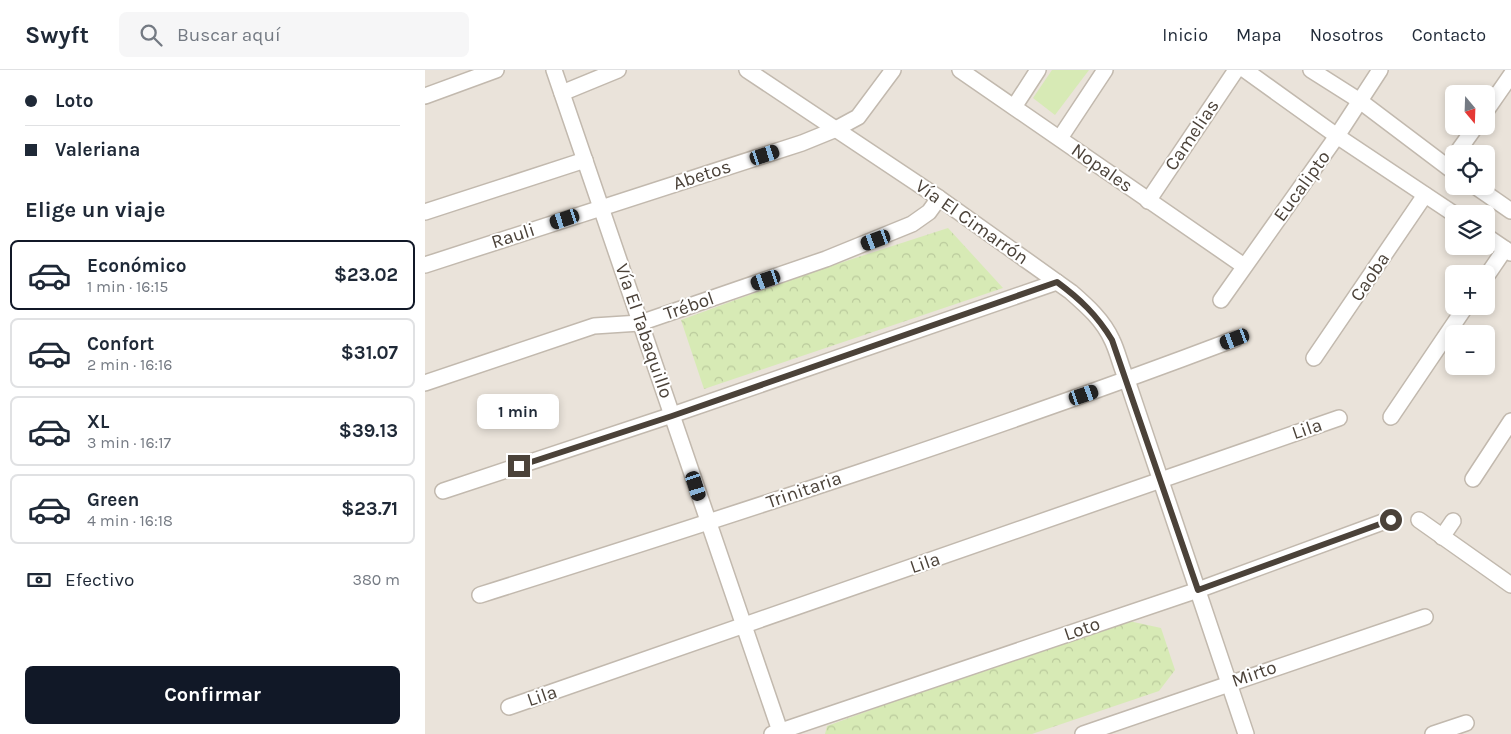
<!DOCTYPE html>
<html lang="es">
<head>
<meta charset="utf-8">
<style>
	:root { --surface:#fff; --page:#f6f6f7; --text:#1f2937; --muted:#747a83; --line:#e0e1e3; --accent:#111827 }
	body { margin:0; font-family:Karla,sans-serif; background:var(--page); color:var(--text); height:100vh; display:flex; flex-direction:column; font-size:19px; white-space:nowrap }
	* { box-sizing:border-box; margin:0 }
	p { font-size:16px; color:var(--muted) }
	.icon { flex:none; width:28px; height:28px; fill:none; stroke:currentColor; stroke-width:2; stroke-linecap:round; stroke-linejoin:round }
	.map { position:relative; flex:1; overflow:hidden }
	.panel { display:flex; flex-direction:column; background:var(--surface); width:425px }
	.panel>* { flex:none }
	.banner { display:grid; align-content:center; height:110px; padding:0 25px; background:var(--surface) }
	.needle { width:32px; rotate:161deg }
	.buttons { position:absolute; left:1020px; top:15px; display:grid; gap:10px }
	.buttons a { display:grid; place-items:center; width:50px; height:50px; border-radius:8px; background:var(--surface); box-shadow:0 2px 8px #0003; font-size:25px }
	.end { position:absolute; width:22px; height:22px; margin:-11px; border:6px solid #4b4239; background:#fff; box-shadow:0 0 0 2px #fff }
	.from { border-radius:50% }
	.bubble { position:absolute; height:35px; border-radius:8px; background:var(--surface); box-shadow:0 2px 8px #0003; font-size:16px; font-weight:700; line-height:35px; text-align:center }
	.car { position:absolute; width:15px; height:30px; margin:-15px -8px; border-radius:6px; box-shadow:0 0 4px 1px #0007; background:linear-gradient(#222 24%,#8ab4d8 0 40%,#222 0 76%,#8ab4d8 0 86%,#222 0) }
	.banner b { display:flex; align-items:center; gap:18px; height:48px; font-size:19px }
	.banner b+b { border-top:1px solid var(--line) }
	.banner i { width:12px; height:12px; background:var(--text) }
	ul { padding:0; list-style:none }
	li { display:flex; align-items:center; gap:15px; height:70px; margin:0 10px 8px; padding:0 15px; border:2px solid var(--line); border-radius:8px }
	li div { flex:1 }
	li b { display:block; font-size:19px }
	li em { font-style:normal; font-weight:700 }
	li.current { border-color:var(--accent) }
	li>.icon { width:45px; height:45px; stroke-width:1.5 }
	h2 { padding:0 25px; font-size:22px; line-height:60px }
	.pay { display:flex; align-items:center; gap:12px; height:55px; padding:0 25px; font-size:19px }
	.pay p { margin-inline-start:auto }
	.action { display:flex; gap:10px; margin-top:auto; padding:10px 25px }
	.action a { flex:1; height:58px; border-radius:8px; background:var(--accent); color:#fff; font-size:20px; font-weight:700; line-height:58px; text-align:center }
	header { display:flex; align-items:center; gap:30px; box-sizing:border-box; height:70px; padding:0 25px; background:var(--surface); border-bottom:1px solid var(--line) }
	header strong { font-size:24px }
	nav { display:flex; gap:28px; margin-inline-start:auto; font-size:18px }
	.search { width:350px; height:45px; background:var(--page); display:flex; align-items:center; gap:12px; box-sizing:border-box; padding:0 18px; border-radius:8px; color:var(--muted); font-size:19px }
	main { display:flex; flex:1; min-height:0 }
	.map>svg:first-child { display:block }
	.residential { fill:#eae3da; fill-rule:evenodd }
	.grass { fill:#d7eab5 }
	.park { fill:url(#park-crowns) }
	.lines { fill:none; stroke-linecap:round; stroke-linejoin:round }
	.street-casing { stroke:#c2b9ae; stroke-width:18 }
	.street { stroke:#fff; stroke-width:15 }
	.route { stroke:#4b4239; stroke-width:6 }
	.labels { text-anchor:middle; dominant-baseline:central; stroke-width:4; stroke-linejoin:round; paint-order:stroke }
	.street-label { font-size:19px; fill:#4b4239; stroke:#fff }
</style>
</head>
<body>
<header>
<strong>Swyft</strong>
<div class="search"><svg class="icon" aria-label="search" viewBox="0 0 24 24"><circle cx="10" cy="10" r="6"/><path d="M15 15l6 6"/></svg>Buscar aquí</div>
<nav><a>Inicio</a><a>Mapa</a><a>Nosotros</a><a>Contacto</a></nav>
</header>
<main>
<section class="panel">
<div class="banner">
<b><i class="from"></i>Loto</b>
<b><i></i>Valeriana</b>
</div>
<h2>Elige un viaje</h2>
<ul>
<li class="current"><svg class="icon" aria-label="car" viewBox="0 0 24 24"><path d="M5 17H2v-5l4-1 3-4h7l3 4 3 1v5h-3M9 17h6M6 11h13"/><circle cx="7" cy="17" r="2"/><circle cx="17" cy="17" r="2"/></svg><div><b>Económico</b><p>1 min · 16:15</p></div><em>$23.02</em></li>
<li><svg class="icon" aria-label="car" viewBox="0 0 24 24"><path d="M5 17H2v-5l4-1 3-4h7l3 4 3 1v5h-3M9 17h6M6 11h13"/><circle cx="7" cy="17" r="2"/><circle cx="17" cy="17" r="2"/></svg><div><b>Confort</b><p>2 min · 16:16</p></div><em>$31.07</em></li>
<li><svg class="icon" aria-label="car" viewBox="0 0 24 24"><path d="M5 17H2v-5l4-1 3-4h7l3 4 3 1v5h-3M9 17h6M6 11h13"/><circle cx="7" cy="17" r="2"/><circle cx="17" cy="17" r="2"/></svg><div><b>XL</b><p>3 min · 16:17</p></div><em>$39.13</em></li>
<li><svg class="icon" aria-label="car" viewBox="0 0 24 24"><path d="M5 17H2v-5l4-1 3-4h7l3 4 3 1v5h-3M9 17h6M6 11h13"/><circle cx="7" cy="17" r="2"/><circle cx="17" cy="17" r="2"/></svg><div><b>Green</b><p>4 min · 16:18</p></div><em>$23.71</em></li>
</ul>
<div class="pay"><svg class="icon" aria-label="cash" viewBox="0 0 24 24"><path d="M3 7h18v10H3z"/><circle cx="12" cy="12" r="2"/></svg>Efectivo<p>380 m</p></div>
<div class="action"><a>Confirmar</a></div>
</section>
<div class="map">
<svg width="1086" height="664" viewBox="0 0 1086 664">
	<defs>
		<pattern id="park-crowns" width="20" height="18" patternUnits="userSpaceOnUse" patternTransform="scale(1.25)"><rect width="20" height="18" fill="#d7eab5"/><path d="M2 6a3 3 0 1 1 6 0M12 15a3 3 0 1 1 6 0" fill="none" stroke="#baca9c"/></pattern>
	</defs>
	<rect width="100%" height="100%" fill="#f6f2ec"/>
	<!-- residential -->
	<path class="residential" d="M0,0H1086V664H0ZM1029,24H1061V56H1029ZM1029,84H1061V116H1029ZM1029,144H1061V176H1029ZM1029,204H1061V236H1029ZM1029,264H1061V296H1029Z"/>
	<!-- grass -->
	<path class="grass" d="M627,0H664L630,45L608,28Z"/>
	<!-- park -->
	<g class="park">
		<path d="M523,158L578,218L279,319L256,250L381,204Z"/>
		<path d="M704,551L736,558L750,600L734,621L607,664H400L402,656L552,601Z"/>
	</g>
	<g class="lines">
		<!-- street casing -->
		<g class="street-casing">
			<g id="street">
				<path d="M129,0L356,664"/>
				<path d="M322,0L514,128L646,222C662,236 678,250 687,270C693,282 696,298 702,310L821,664"/>
				<path d="M535,0L819,196"/>
				<path d="M820,0L912,66L1029,144"/>
				<path d="M886,0L935,31L1029,102"/>
				<path d="M137,23L193,0"/>
				<path d="M0,26L71,0"/>
				<path d="M589,37L613,0"/>
				<path d="M1061,41L1086,5"/>
				<path d="M635,68L680,0"/>
				<path d="M1031,84L1051,56"/>
				<path d="M1050,116L1086,141"/>
				<path d="M723,131L811,0"/>
				<path d="M0,142L160,90"/>
				<path d="M1061,166L1086,183"/>
				<path d="M0,195L377,73L409,60L433,47L468,0"/>
				<path d="M1061,207L1080,179"/>
				<path d="M796,230L912,66L955,0"/>
				<path d="M889,288L1000,125"/>
				<path d="M0,313L169,256L215,253L401,189L487,154L504,142L514,128"/>
				<path d="M966,347L1041,236"/>
				<path d="M1048,409L1086,351"/>
				<path d="M18,421L247,345L632,212"/>
				<path d="M994,450L1086,515"/>
				<path d="M1017,467L1028,451"/>
				<path d="M55,525C308,445 562,363 810,269"/>
				<path d="M84,637L914,348"/>
				<path d="M347,664L773,520L966,449"/>
				<path d="M658,664L1000,547"/>
				<path d="M1008,664L1041,653"/>
			</g>
		</g>
		<!-- street -->
		<use href="#street" class="street"/>
	</g>
	<g class="lines">
		<!-- route -->
		<path class="route" d="M94,396L247,346L632,212C655,229 672,245 687,270L773,520L966,450"/>
	</g>
	<g class="labels">
		<!-- street labels -->
		<g class="street-label">
			<text transform="translate(767 65) rotate(-56)">Camelias</text>
			<text transform="translate(677 98) rotate(35)">Nopales</text>
			<text transform="translate(277 105) rotate(-18)">Abetos</text>
			<text transform="translate(877 116) rotate(-54)">Eucalipto</text>
			<text transform="translate(547 152) rotate(35)">Vía El Cimarrón</text>
			<text transform="translate(88 166) rotate(-18)">Rauli</text>
			<text transform="translate(945 207) rotate(-56)">Caoba</text>
			<text transform="translate(264 236) rotate(-19)">Trébol</text>
			<text transform="translate(219 261) rotate(71)">Vía El Tabaquillo</text>
			<text transform="translate(882 359) rotate(-19)">Lila</text>
			<text transform="translate(379 420) rotate(-19)">Trinitaria</text>
			<text transform="translate(500 493) rotate(-19)">Lila</text>
			<text transform="translate(657 559) rotate(-19)">Loto</text>
			<text transform="translate(829 604) rotate(-19)">Mirto</text>
			<text transform="translate(117 626) rotate(-19)">Lila</text>
		</g>
	</g>
</svg>
<div class="buttons">
<a><svg class="needle" viewBox="-14 -14 28 28"><path d="M0-13l5 13h-10z" fill="#e53935"/><path d="M0 13l5-13h-10z" fill="#747a83"/></svg></a>
<a><svg class="icon" aria-label="locate" viewBox="0 0 24 24"><circle cx="12" cy="12" r="6"/><path d="M12 2v4M12 18v4M2 12h4M18 12h4"/></svg></a>
<a><svg class="icon" aria-label="layers" viewBox="0 0 24 24"><path d="M12 4l9 5-9 5-9-5zM3 14l9 5 9-5"/></svg></a>
<a>+</a>
<a>−</a>
</div>
<i class="end from" style="left:966px;top:450px"></i>
<i class="end" style="left:94px;top:396px"></i>
<div class="bubble" style="left:52px;top:324px;width:82px">1 min</div>
<i class="car" style="left:340px;top:85px;rotate:72deg"></i>
<i class="car" style="left:140px;top:149px;rotate:252deg"></i>
<i class="car" style="left:451px;top:170px;rotate:250deg"></i>
<i class="car" style="left:341px;top:210px;rotate:251deg"></i>
<i class="car" style="left:810px;top:269px;rotate:249deg"></i>
<i class="car" style="left:659px;top:325px;rotate:71deg"></i>
<i class="car" style="left:271px;top:416px;rotate:162deg"></i>
</div>
</main>
</body>
</html>
